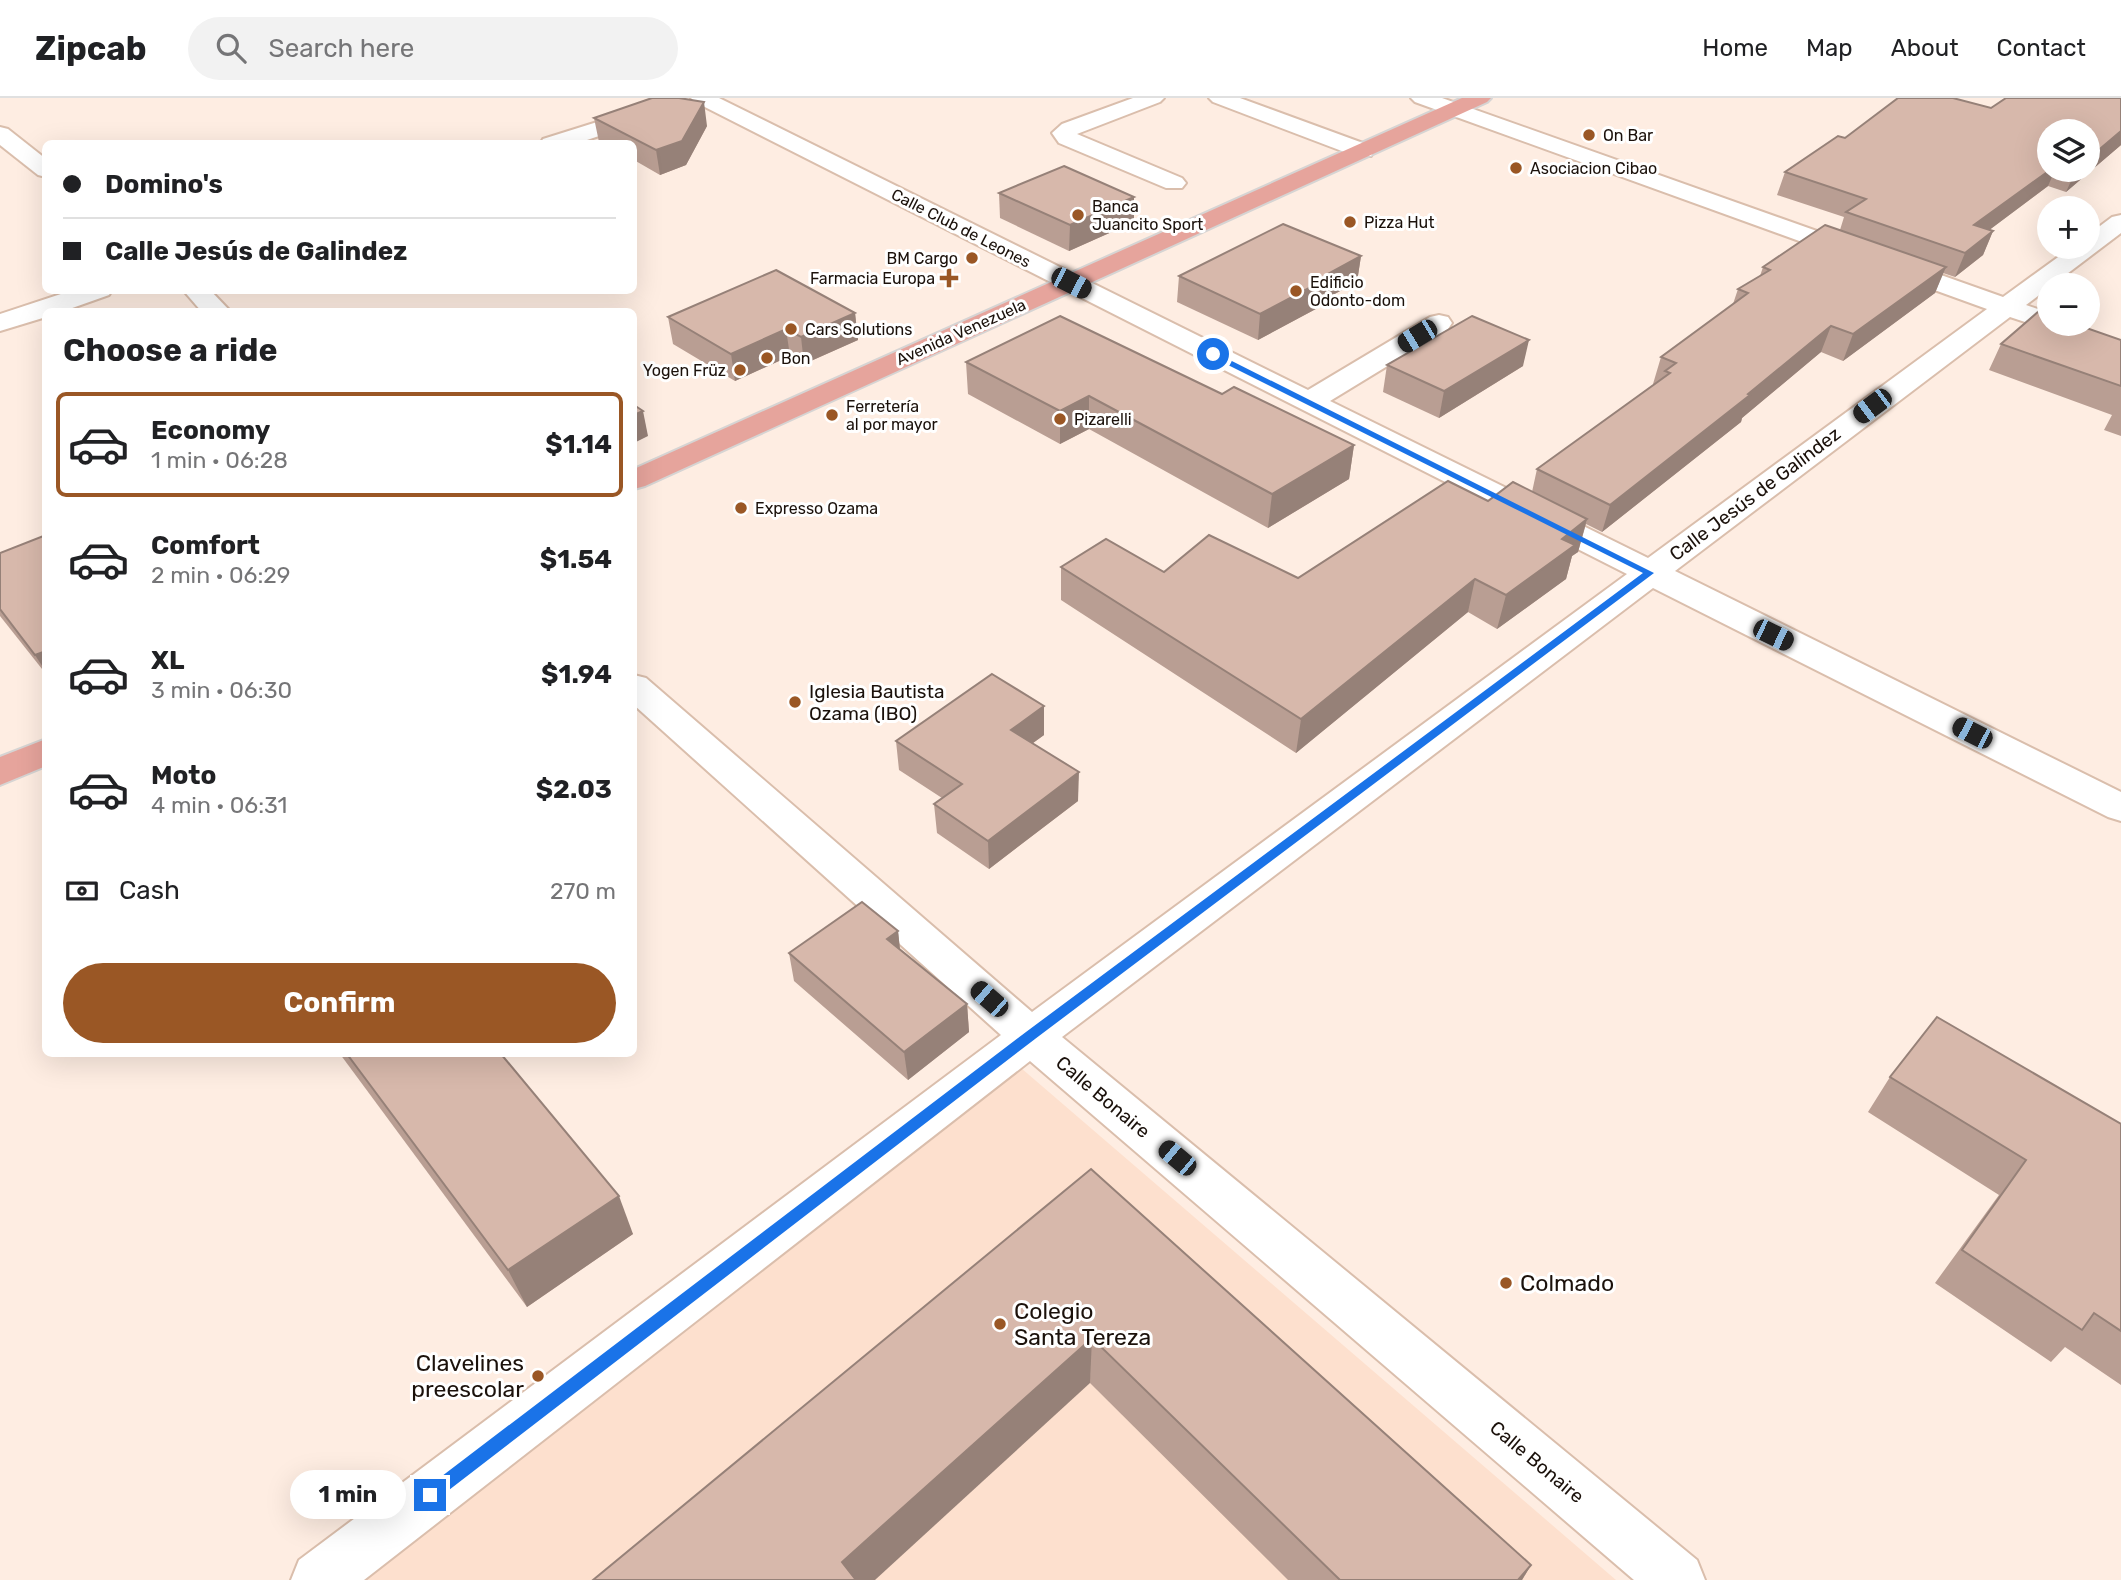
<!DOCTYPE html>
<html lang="en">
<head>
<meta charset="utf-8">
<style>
	:root { --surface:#fff; --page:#f2f2f2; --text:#202124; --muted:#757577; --line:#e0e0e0; --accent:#9a5725 }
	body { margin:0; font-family:Rubik,sans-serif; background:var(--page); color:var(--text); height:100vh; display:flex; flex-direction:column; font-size:26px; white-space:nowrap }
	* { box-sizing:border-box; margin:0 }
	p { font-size:23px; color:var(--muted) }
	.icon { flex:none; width:38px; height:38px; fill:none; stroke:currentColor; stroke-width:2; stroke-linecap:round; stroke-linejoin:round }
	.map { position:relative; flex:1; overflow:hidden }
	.details { position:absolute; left:42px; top:210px; width:595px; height:749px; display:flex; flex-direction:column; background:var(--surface); border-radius:10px; box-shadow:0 7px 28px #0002 }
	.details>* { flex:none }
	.banner { position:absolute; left:42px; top:42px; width:595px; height:154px; border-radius:10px; box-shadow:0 7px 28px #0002; display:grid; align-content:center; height:154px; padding:0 21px; background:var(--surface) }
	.fabs { position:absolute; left:2037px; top:21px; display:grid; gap:14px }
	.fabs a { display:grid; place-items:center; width:63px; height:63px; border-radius:50%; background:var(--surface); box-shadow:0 7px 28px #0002; font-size:35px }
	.end { position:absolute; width:32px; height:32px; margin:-16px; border:9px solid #1a73e8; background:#fff; box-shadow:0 0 0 4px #fff }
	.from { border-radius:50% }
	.bubble { position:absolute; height:49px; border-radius:24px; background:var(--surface); box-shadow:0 7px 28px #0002; font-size:23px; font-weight:700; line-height:49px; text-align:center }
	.car { position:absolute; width:21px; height:42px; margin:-21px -10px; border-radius:9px; box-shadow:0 0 5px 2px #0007; background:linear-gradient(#222 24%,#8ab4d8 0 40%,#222 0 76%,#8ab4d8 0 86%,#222 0) }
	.banner b { display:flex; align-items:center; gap:24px; height:66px; font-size:26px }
	.banner b+b { border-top:2px solid var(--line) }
	.banner i { width:18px; height:18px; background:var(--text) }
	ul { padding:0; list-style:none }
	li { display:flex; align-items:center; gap:21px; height:105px; margin:0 14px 10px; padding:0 7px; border:4px solid transparent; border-radius:10px }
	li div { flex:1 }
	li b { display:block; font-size:26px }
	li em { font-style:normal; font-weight:700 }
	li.current { border-color:var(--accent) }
	li>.icon { width:63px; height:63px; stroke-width:1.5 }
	h2 { padding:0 21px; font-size:32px; line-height:84px }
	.pay { display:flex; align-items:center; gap:18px; height:77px; padding:0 21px; font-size:26px }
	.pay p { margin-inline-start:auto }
	.action { display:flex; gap:14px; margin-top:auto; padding:14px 21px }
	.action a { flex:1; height:80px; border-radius:42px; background:var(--accent); color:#fff; font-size:28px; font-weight:700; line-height:80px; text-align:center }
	header { display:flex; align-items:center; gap:42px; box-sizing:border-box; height:98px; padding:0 35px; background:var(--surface); border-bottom:2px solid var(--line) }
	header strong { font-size:33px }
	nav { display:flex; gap:38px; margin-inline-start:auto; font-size:24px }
	.search { width:490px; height:63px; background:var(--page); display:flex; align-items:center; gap:18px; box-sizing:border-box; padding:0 24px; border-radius:38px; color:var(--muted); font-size:26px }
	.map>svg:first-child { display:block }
	.built { fill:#fde0ce }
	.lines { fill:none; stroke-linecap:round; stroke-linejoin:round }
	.minor-casing { stroke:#dabeac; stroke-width:4 }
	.major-casing { stroke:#d6d4d3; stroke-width:4 }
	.minor { fill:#fff; fill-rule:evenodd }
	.major { fill:#e6a49c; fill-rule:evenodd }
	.wall { fill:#b99e93; fill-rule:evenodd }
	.shaded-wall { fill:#968178 }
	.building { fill:#d7b8ab; stroke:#968178; stroke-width:2 }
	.route { fill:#1a73e8 }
	.poi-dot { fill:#9a5725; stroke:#fff; stroke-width:2.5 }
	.labels { text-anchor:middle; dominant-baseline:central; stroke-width:6; stroke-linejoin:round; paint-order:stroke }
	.far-poi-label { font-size:16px; fill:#1b110b; stroke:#fff; text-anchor:start }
	.far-street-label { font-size:16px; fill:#1b110b; stroke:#fff }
	.street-label { font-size:19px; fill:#1b110b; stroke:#fff }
	.poi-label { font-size:19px; fill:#1b110b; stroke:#fff; text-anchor:start }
	.near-poi-label { font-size:23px; fill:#1b110b; stroke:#fff; text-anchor:start }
</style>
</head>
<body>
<header>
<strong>Zipcab</strong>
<div class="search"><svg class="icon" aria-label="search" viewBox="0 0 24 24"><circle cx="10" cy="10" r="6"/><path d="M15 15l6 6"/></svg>Search here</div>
<nav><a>Home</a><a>Map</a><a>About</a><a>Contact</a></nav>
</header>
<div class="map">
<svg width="2121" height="1482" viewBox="0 0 2121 1482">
	<rect width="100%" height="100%" fill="#feede2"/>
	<!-- built -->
	<path class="built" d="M1021,970L1616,1482H342Z"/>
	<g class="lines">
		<!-- minor casing -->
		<g class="minor-casing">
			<g id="minor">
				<path d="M691,0H719L1308,292L1430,219L1439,217L1448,219L1452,225L1448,231L1330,303L1648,460L1987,211L1415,4L1411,0H1442L2003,199L2072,149H2088V137L2112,119L2121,117V135L2026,207L2049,215V226H2061L2058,230L2049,232L2010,219L1675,473L2121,694V723L2108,719L1653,490L1062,939L1697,1462L1705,1482H1634L1030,963L364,1482H291L299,1462L1001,937L634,607V577L646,580L1032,914L1627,476L695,4Z"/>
				<path d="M1133,0H1164L1160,4L1077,36L1182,80L1186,85L1182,90H1166L1059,45L1052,35L1062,26Z"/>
				<path d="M1209,0H1240L1371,48L1374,53L1371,58H1355L1213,4Z"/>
				<path d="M645,9L653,10L656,15L653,20L575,46H540L543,41Z"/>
				<path d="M0,29L8,31L46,61V79L38,77L0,47Z"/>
				<path d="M73,192H112L109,197L61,214H46V219L0,233V216Z"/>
				<path d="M183,192H210L231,214H202Z"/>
			</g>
		</g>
		<!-- major casing -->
		<g class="major-casing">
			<g id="major">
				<path d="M1462,0H1491L1487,4L645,388L634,391V371Z"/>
				<path d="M46,641V668L0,687V659Z"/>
			</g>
		</g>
		<!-- minor -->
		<use href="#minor" class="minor"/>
		<!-- major -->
		<use href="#major" class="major"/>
	</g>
	<!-- wall -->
	<g class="wall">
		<path d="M1898,0H1953L1991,10L2006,0H2121V47L2066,94L2048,88L1989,132L1993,133L1983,157L1955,179L1943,175L1935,195L1843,263L1821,254L1742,320L1741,324L1602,434L1586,426L1578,454L1572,458L1566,481L1497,531L1468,514L1296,655L1061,502V469L1106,441L1164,474L1209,437L1298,480L1448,383L1488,403L1513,384L1532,394L1537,371L1654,286H1653L1661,259L1733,206L1738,191L1760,178L1763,169L1825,127L1840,132L1844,119L1777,97L1785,74L1838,38L1845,40ZM2049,33H2088V72H2049Z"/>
		<path d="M594,20L707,28L686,67L660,77L634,62V46H602L599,44Z"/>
		<path d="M999,95L1134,124L1069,153L1000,120Z"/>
		<path d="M1361,158L1357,184L1327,200V205L1258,242L1177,204L1179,178Z"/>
		<path d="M855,215L858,242L804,266L790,258L735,283L673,246L668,219Z"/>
		<path d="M2121,242V338L2104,332L2112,317L1989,272L2001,246Z"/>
		<path d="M966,264L1222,296L1354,347L1349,381L1268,430L1089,331L1060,346L968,296Z"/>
		<path d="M1387,267L1523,268L1439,320L1383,294Z"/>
		<path d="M46,437V576L0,518V455Z"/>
		<path d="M1044,608V637L1033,645L1078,703L989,771L937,735L934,706L942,700L899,672L896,643Z"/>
		<path d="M898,833L900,851L967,906L969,934L908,982L794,883L789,855Z"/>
		<path d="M340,956H501L633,1136L527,1209Z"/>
		<path d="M1890,979L2121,1026V1287L2065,1249L2051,1264L1935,1185L1999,1097L1868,1014Z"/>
		<path d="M1091,1071L1531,1467L1522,1482H1288L1090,1285Z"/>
	</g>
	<!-- shaded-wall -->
	<g class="shaded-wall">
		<path d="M704,4L707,28L686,67L660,77L656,52Z"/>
		<path d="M2121,33V47L2066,94L2076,72H2088V61Z"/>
		<path d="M2050,72H2055L2048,88L1964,151L1974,127Z"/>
		<path d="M1134,99V124L1069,153L1070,127Z"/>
		<path d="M1993,133L1983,157L1955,179L1965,155Z"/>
		<path d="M1361,158L1357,184L1327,200V205L1258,242L1260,216L1326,177Z"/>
		<path d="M1946,169L1935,195L1843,263L1853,236Z"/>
		<path d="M855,215L858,242L804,266L801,239Z"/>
		<path d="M1831,228L1821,254L1742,320L1741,324L1602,434L1610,407Z"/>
		<path d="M786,231L790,258L735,283L731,256Z"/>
		<path d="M1529,242L1523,268L1439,320L1444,293Z"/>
		<path d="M1089,298V331L1060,346V313Z"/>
		<path d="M643,313L648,338L634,345V317Z"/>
		<path d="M1354,347L1349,381L1268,430L1272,396Z"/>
		<path d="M1587,421L1578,454L1572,458L1566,481L1497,531L1506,497L1562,441Z"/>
		<path d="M1475,481L1468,514L1296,655L1301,621Z"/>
		<path d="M46,553V574L35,557Z"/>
		<path d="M1044,608V637L1012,660L1011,632Z"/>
		<path d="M1079,674L1078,703L989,771L988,743Z"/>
		<path d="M898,833L901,862L887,841Z"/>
		<path d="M967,906L969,934L908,982L904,954Z"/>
		<path d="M619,1098L633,1136L527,1209L508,1172Z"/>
		<path d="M1092,1240L1090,1285L875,1482H846L842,1464Z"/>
		<path d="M1531,1467L1522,1482H1518Z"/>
	</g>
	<!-- building -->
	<g class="building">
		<path d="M652,0H679L704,4L682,43L656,52L594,20Z"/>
		<path d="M1898,0H1953L1991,10L2006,0H2121V33L2088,61V33H2049L2050,72L1974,127L1993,133L1965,155L1846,114L1866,101L1785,74L1838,38L1845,40Z"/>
		<path d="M1064,68L1134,99L1070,127L999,95Z"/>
		<path d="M1283,126L1361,158L1326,177L1330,179L1260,216L1179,178Z"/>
		<path d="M1825,127L1946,169L1853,236L1831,228L1748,296L1750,297L1610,407L1537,371L1670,275L1665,273L1676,265L1661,259L1748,195L1738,191L1770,172L1763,169Z"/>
		<path d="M776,172L855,215L801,239L786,231L731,256L668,219Z"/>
		<path d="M2039,213L2049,217V226H2075L2121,242V288L2001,246Z"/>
		<path d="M1060,218L1222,296L1234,289L1354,347L1272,396L1089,298L1060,313L966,264Z"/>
		<path d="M1472,218L1529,242L1444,293L1387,267Z"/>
		<path d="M634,307L643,313L634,317Z"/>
		<path d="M1448,383L1488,403L1513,384L1587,421L1562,441L1575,447L1506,497L1475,481L1301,621L1061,469L1106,441L1164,474L1209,437L1298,480Z"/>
		<path d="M46,437V553L35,557L0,511V455Z"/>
		<path d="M992,576L1044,608L1011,632L1079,674L988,743L934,706L962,686L896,643Z"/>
		<path d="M862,804L898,833L887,841L967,906L904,954L789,855Z"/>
		<path d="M1937,919L2121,1026V1233L2094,1215L2082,1232L1962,1152L2026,1062L1890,979Z"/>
		<path d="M347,956H501L619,1098L508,1172Z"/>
		<path d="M1091,1071L1531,1467L1518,1482H1340L1092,1240L842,1464L856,1482H593Z"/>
	</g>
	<!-- route -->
	<path class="route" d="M1210,255H1216L1654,475L1035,941L436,1402L430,1405L425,1402L423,1397L425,1391L1026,934L1643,475L1210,258Z"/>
	<!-- markers -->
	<g class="poi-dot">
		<circle cx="1589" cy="37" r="7"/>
		<circle cx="1516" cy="70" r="7"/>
		<circle cx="1078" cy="117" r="7"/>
		<circle cx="1350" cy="124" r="7"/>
		<circle cx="972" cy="160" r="7"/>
		<path d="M945.5 169.5h7v7h7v7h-7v7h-7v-7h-7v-7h7z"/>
		<circle cx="1296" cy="193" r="7"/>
		<circle cx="791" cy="231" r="7"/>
		<circle cx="767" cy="260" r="7"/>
		<circle cx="740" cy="272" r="7"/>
		<circle cx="832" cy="317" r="7"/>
		<circle cx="1060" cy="321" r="7"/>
		<circle cx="741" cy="410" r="7"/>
		<circle cx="795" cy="604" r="7"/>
		<circle cx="1506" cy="1185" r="7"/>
		<circle cx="1000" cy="1226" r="7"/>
		<circle cx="538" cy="1278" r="7"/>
	</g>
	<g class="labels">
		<!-- far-poi labels -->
		<g class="far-poi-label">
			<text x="1603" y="37">On Bar</text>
			<text x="1530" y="70">Asociacion Cibao</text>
			<text x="1092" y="108">Banca<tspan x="1092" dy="18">Juancito Sport</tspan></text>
			<text x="1364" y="124">Pizza Hut</text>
			<text x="958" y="160" text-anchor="end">BM Cargo</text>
			<text x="935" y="180" text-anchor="end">Farmacia Europa</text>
			<text x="1310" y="184">Edificio<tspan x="1310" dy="18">Odonto-dom</tspan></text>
			<text x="805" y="231">Cars Solutions</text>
			<text x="781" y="260">Bon</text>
			<text x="726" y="272" text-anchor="end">Yogen Früz</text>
			<text x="846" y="308">Ferretería<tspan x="846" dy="18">al por mayor</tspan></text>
			<text x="1074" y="321">Pizarelli</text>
			<text x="755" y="410">Expresso Ozama</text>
		</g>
		<!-- far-street labels -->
		<g class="far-street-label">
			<text transform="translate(961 130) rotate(27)">Calle Club de Leones</text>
			<text transform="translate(961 234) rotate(-24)">Avenida Venezuela</text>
		</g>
		<!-- street labels -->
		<g class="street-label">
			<text transform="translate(1755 396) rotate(-37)">Calle Jesús de Galindez</text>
			<text transform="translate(1103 999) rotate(40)">Calle Bonaire</text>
			<text transform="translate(1537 1364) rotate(40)">Calle Bonaire</text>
		</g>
		<!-- poi labels -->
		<g class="poi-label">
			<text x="809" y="593">Iglesia Bautista<tspan x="809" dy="22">Ozama (IBO)</tspan></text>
		</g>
		<!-- near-poi labels -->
		<g class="near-poi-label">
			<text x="1520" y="1185">Colmado</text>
			<text x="1014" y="1213">Colegio<tspan x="1014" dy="26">Santa Tereza</tspan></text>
			<text x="524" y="1265" text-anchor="end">Clavelines<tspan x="524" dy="26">preescolar</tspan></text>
		</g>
	</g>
</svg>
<div class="fabs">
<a><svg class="icon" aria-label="layers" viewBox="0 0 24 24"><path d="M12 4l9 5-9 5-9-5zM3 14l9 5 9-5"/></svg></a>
<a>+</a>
<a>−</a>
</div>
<i class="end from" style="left:1213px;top:256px"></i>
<i class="end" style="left:430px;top:1397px"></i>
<div class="bubble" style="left:290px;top:1372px;width:116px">1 min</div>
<i class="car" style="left:1071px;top:185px;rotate:117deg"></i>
<i class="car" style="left:1417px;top:238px;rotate:239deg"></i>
<i class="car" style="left:1872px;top:308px;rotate:233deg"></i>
<i class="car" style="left:1773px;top:537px;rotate:116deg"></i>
<i class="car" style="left:1972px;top:635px;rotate:297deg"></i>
<i class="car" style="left:989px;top:901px;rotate:311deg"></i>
<i class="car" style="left:1177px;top:1060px;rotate:310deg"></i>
<div class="banner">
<b><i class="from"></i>Domino's</b>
<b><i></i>Calle Jesús de Galindez</b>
</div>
<section class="details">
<h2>Choose a ride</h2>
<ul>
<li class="current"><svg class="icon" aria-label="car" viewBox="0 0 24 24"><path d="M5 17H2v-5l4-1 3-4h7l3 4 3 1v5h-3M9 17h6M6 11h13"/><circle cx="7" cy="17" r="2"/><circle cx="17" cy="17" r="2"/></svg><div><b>Economy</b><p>1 min · 06:28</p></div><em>$1.14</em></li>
<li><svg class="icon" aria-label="car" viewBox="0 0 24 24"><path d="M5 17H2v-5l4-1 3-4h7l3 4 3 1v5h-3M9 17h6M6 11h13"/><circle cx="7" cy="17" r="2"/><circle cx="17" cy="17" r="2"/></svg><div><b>Comfort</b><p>2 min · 06:29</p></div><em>$1.54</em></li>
<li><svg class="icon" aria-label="car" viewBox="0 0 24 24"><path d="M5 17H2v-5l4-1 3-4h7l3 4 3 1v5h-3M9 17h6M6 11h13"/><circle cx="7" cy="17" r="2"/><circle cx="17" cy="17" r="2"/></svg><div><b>XL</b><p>3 min · 06:30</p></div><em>$1.94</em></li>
<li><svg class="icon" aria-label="car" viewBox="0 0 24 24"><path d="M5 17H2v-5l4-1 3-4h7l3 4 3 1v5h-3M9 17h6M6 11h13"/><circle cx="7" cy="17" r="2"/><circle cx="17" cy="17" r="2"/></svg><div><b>Moto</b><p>4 min · 06:31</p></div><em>$2.03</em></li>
</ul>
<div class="pay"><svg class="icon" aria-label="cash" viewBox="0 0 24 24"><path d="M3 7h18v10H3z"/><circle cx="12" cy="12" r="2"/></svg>Cash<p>270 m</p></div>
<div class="action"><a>Confirm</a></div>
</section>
</div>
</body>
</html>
